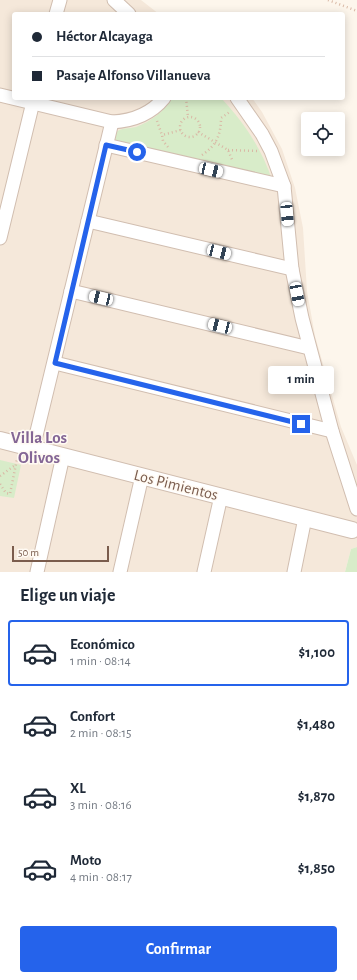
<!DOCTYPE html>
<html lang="es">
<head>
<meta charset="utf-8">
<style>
	:root { --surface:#fff; --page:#f2f2f3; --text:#1f2937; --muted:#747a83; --line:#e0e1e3; --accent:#2563eb }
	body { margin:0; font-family:"Alegreya Sans",sans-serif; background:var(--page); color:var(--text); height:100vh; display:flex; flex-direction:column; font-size:15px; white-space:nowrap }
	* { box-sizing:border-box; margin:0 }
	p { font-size:13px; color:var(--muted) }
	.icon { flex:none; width:22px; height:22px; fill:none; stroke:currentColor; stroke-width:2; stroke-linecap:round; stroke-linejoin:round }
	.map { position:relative; height:572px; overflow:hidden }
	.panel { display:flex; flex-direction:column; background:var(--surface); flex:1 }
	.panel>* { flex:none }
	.guide { position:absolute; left:12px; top:12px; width:333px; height:88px; border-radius:4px; box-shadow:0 2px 10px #0003; display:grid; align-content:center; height:88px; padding:0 20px; background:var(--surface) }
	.tools { position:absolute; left:301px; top:112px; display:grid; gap:8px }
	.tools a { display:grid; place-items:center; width:44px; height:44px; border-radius:4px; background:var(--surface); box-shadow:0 2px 10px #0003; font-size:20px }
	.scale { position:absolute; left:12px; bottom:10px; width:97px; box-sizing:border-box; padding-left:4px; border:2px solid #7a5c4d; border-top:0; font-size:11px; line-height:14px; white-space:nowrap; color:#7a5c4d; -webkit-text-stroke:3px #fffaf3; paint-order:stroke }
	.end { position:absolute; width:18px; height:18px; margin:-9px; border:5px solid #2563eb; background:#fff; box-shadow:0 0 0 2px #fff }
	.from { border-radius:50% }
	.bubble { position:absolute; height:28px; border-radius:4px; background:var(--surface); box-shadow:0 2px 10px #0003; font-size:13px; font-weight:600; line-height:28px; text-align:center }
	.car { position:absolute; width:12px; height:24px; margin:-12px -6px; border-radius:5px; box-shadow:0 0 3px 1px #0007; background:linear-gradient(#fff 24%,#345 0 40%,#fff 0 76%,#345 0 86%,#fff 0) }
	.guide b { display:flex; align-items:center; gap:14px; height:38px; font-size:15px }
	.guide b+b { border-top:1px solid var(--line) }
	.guide i { width:10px; height:10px; background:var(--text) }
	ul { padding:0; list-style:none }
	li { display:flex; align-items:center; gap:12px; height:66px; margin:0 8px 6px; padding:0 12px; border:2px solid transparent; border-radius:4px }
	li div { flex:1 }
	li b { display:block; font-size:15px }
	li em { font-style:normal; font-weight:600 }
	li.on { border-color:var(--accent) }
	li>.icon { width:36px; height:36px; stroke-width:1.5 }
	h2 { padding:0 20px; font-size:18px; line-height:48px }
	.primary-button { display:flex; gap:8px; margin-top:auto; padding:8px 20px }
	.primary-button a { flex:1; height:46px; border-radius:4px; background:var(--accent); color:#fff; font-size:16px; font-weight:600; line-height:46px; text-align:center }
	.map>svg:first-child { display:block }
	.residential { fill:#f5e8da }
	.green { fill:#d8ecc9 }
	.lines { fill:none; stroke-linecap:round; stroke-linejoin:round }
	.minor-casing { stroke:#d1beb0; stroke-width:15 }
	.tertiary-casing { stroke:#d1beb0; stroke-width:18 }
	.path { stroke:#d9b8a5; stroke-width:2.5; stroke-dasharray:1 3; stroke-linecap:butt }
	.minor { stroke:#fff; stroke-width:13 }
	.tertiary { stroke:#fff; stroke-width:16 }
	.route { stroke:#2563eb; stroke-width:5 }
	.labels { text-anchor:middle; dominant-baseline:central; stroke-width:3; stroke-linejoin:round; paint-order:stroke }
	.street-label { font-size:16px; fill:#7a5c4d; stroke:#fffaf3 }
	.neighbourhood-label { font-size:17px; font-weight:bold; fill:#846695; stroke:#fffaf3 }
</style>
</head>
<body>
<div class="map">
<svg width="357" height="572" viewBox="0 0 357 572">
	<rect width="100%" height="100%" fill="#fdf6ec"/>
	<!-- residential -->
	<path class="residential" d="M0,0H141L159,14H14V98H252L262,112L282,149L295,188L303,228L307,291L315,336L341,427L357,465V547L351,549L345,572H0Z"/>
	<!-- green -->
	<g class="green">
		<path d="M172,98H221C243,121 262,149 272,180L119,144L115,140V133C122,127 128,129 136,127C150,122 165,111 172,98Z"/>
		<path d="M0,460L21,465L14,498L0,496Z"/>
		<path d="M357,547V572H345L351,549Z"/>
	</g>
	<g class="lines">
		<!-- minor casing -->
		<g class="minor-casing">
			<g id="minor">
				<path d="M114,0L129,14"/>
				<path d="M56,14L60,0"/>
				<path d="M0,95L112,122C132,121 151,114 164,98"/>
				<path d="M237,98L262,134L271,151L284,186L292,269L302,318L332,431L357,509"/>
				<path d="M106,145L284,186"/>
				<path d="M88,221L292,269"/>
				<path d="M0,238L34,98"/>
				<path d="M71,291L309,348"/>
				<path d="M55,363L332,431"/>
				<path d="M33,448L112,122"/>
				<path d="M37,572L63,456"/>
				<path d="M120,572L142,476"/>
				<path d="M204,572L221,496"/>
				<path d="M294,572L305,518"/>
			</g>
		</g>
		<!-- tertiary casing -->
		<g class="tertiary-casing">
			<path id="tertiary" d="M0,440L352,530"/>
		</g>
		<!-- path -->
		<g class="path">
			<path d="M328,0L357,11"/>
			<path d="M186,98L188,117"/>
			<circle cx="190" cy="127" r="10"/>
			<path d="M157,121L162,135"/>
			<path d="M198,132L228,150L233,162"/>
			<path d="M168,147L163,141L162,135L181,130"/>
			<path d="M228,150L257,151"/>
			<path d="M202,155C216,146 221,135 221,118L231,111"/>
			<path d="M0,476L14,466"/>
			<path d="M0,484L6,493L10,494L17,459"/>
		</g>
		<!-- minor -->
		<use href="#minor" class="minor"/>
		<!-- tertiary -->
		<use href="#tertiary" class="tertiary"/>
	</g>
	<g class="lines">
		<!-- route -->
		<path class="route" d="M137,152L106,145L55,363L301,424"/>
	</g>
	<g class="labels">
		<!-- street labels -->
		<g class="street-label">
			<text transform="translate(176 485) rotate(14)">Los Pimientos</text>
		</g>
		<!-- neighbourhood labels -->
		<g class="neighbourhood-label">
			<text x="39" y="437">Villa Los<tspan x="39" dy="20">Olivos</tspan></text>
		</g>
	</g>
</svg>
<div class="tools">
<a><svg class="icon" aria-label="locate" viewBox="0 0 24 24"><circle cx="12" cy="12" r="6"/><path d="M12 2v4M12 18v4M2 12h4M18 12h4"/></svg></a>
</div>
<div class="scale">50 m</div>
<i class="end from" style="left:137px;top:152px"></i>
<i class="end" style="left:301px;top:424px"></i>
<div class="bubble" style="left:268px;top:366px;width:66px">1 min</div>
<i class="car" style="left:211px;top:170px;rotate:103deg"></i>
<i class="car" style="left:287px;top:214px;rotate:175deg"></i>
<i class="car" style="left:219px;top:252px;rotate:104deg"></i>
<i class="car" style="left:297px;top:294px;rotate:169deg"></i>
<i class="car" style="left:101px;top:298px;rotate:283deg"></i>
<i class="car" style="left:220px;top:326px;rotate:284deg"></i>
<div class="guide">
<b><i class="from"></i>Héctor Alcayaga</b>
<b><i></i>Pasaje Alfonso Villanueva</b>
</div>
</div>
<section class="panel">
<h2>Elige un viaje</h2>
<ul>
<li class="on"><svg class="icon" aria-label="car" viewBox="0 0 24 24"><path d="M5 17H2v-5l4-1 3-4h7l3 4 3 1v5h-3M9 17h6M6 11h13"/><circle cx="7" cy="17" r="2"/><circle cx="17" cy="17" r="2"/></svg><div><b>Económico</b><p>1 min · 08:14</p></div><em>$1,100</em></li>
<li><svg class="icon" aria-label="car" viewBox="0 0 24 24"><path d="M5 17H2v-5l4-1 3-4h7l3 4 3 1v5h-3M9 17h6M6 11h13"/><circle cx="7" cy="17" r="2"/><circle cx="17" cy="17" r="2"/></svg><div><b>Confort</b><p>2 min · 08:15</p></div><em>$1,480</em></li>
<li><svg class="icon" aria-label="car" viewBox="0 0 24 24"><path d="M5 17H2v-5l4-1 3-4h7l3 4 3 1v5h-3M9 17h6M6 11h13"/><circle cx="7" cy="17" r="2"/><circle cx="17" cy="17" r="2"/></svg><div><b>XL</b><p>3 min · 08:16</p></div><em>$1,870</em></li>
<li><svg class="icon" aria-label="car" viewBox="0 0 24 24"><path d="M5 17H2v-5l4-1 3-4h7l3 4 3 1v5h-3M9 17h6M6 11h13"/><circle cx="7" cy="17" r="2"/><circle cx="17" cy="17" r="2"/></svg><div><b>Moto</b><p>4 min · 08:17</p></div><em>$1,850</em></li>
</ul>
<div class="primary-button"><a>Confirmar</a></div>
</section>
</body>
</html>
